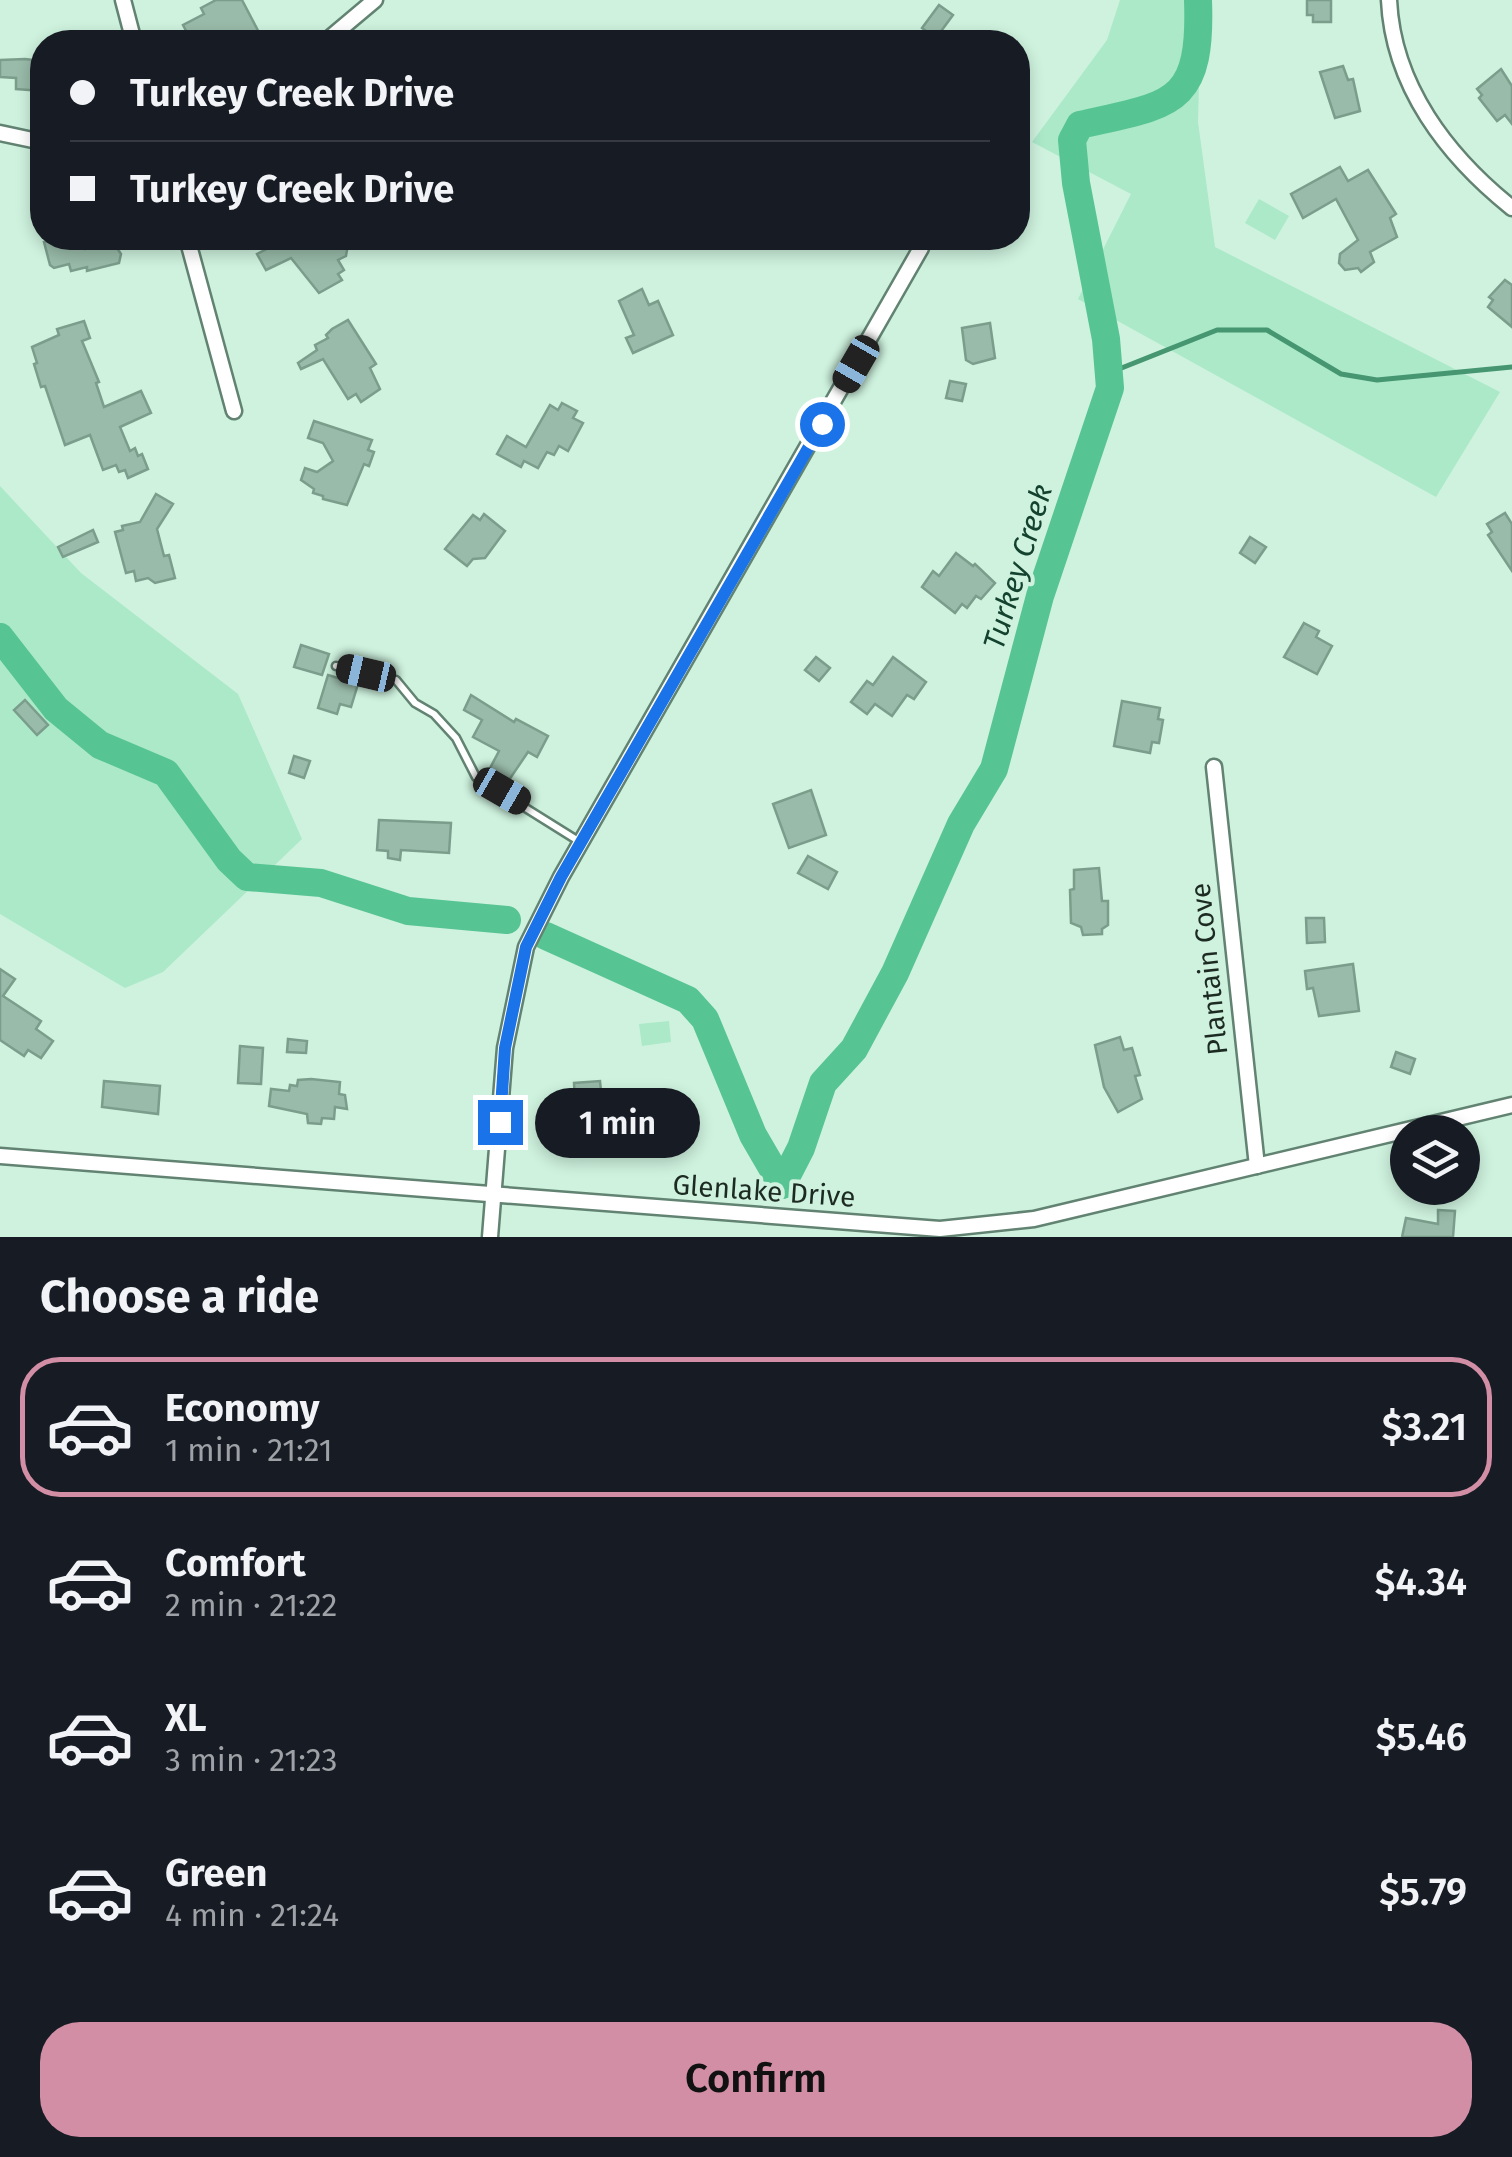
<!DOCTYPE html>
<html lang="en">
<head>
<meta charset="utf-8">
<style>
	:root { --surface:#171b24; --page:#20242c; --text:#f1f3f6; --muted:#9ea1a6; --line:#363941; --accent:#d18ea5 }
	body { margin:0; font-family:"Fira Sans",sans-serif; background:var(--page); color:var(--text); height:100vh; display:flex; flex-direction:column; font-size:38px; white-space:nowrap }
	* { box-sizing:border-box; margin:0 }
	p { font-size:32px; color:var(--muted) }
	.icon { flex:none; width:55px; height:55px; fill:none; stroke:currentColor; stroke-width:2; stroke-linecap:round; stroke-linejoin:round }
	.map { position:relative; height:1237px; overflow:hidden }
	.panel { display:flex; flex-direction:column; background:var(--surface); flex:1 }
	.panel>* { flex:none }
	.banner { position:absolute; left:30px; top:30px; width:1000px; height:220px; border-radius:40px; box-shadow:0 5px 15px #0003; display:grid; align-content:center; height:220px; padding:0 40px; background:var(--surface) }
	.buttons { position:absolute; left:1390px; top:1115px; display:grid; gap:20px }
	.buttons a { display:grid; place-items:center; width:90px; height:90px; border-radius:50%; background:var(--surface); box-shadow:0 5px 15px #0003; font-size:50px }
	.end { position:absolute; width:45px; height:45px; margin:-22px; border:12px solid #1a73e8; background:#fff; box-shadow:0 0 0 5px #fff }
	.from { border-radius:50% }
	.bubble { position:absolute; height:70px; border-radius:35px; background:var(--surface); box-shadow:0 5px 15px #0003; font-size:32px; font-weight:600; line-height:70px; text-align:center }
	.car { position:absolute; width:30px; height:60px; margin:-30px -15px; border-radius:12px; box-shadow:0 0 8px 2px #0007; background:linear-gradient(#222 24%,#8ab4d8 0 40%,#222 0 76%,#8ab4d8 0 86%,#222 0) }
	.banner b { display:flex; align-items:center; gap:35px; height:95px; font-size:38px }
	.banner b+b { border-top:2px solid var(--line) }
	.banner i { width:25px; height:25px; background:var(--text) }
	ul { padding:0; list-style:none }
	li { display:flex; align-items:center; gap:30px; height:140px; margin:0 20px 15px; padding:0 20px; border:5px solid transparent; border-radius:40px }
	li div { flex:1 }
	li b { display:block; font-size:38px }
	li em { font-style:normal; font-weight:600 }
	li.on { border-color:var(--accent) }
	li>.icon { width:90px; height:90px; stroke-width:1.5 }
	h2 { padding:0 40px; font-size:45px; line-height:120px }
	.primary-button { display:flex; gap:20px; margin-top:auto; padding:20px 40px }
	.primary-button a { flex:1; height:115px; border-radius:40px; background:var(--accent); color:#111; font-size:40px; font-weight:600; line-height:115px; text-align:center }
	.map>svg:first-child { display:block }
	.green { fill:#abe9c9 }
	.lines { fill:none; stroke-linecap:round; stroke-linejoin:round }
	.stream { stroke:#459671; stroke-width:5 }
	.river { stroke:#57c493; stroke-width:28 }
	.building { fill:#99bba9; stroke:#7b9d8b; stroke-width:2.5 }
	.lane-casing { stroke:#628372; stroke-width:11 }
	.street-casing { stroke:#628372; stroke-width:19 }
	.lane { stroke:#fff; stroke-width:6 }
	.street { stroke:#fff; stroke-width:14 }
	.route { stroke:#1a73e8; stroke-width:12 }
	.labels { text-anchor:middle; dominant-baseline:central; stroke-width:8; stroke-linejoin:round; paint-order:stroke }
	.street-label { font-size:28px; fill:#1c2a22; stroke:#cef2de }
	.water-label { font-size:30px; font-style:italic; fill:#13422e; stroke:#cef2de }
</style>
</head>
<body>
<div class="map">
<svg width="1512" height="1237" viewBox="0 0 1512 1237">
	<rect width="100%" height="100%" fill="#cef2de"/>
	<!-- green -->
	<g class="green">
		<path d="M1120,0H1212L1200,49L1198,122L1215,247L1500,392L1436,497L1078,299L1131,194L1032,142L1107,40Z"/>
		<path d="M1259,199L1289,216L1275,240L1245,223Z"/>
		<path d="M0,486L81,573L238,694L302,839L163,972L125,988L0,914Z"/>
		<path d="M669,1021L671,1042L642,1046L639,1024Z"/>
	</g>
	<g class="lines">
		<!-- stream -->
		<path class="stream" d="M1109,373L1217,330H1267L1341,374L1377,380L1512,367"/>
		<!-- river -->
		<g class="river">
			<path d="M0,637L56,709L100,745L166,773L229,860L247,877L321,883L408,911L507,920"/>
			<path d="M546,936L688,1000L705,1019L753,1135L782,1185"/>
			<path d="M782,1185L801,1148L823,1083L854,1049L895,973L961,824L994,769L1040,596L1110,388L1106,339L1076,183L1072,140L1080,125C1171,104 1202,107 1198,0"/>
		</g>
	</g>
	<!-- building -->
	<g class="building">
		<path d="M216,0H242L264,42H217L212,32L192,42L183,25L204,14L201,8Z"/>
		<path d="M1307,0H1331V22H1313V15H1307Z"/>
		<path d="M939,5L953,15L936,38L922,28Z"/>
		<path d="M25,59L42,61V91L16,89V78L0,77V60Z"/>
		<path d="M1343,66L1348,80L1353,79L1360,111L1335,118L1320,72Z"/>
		<path d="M1501,69L1512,86V124L1505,115L1497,121L1479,98L1482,95L1477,89Z"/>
		<path d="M1340,167L1348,181L1368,170L1396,214L1390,218L1397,237L1370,252L1374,262L1361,272L1358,268L1345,270L1339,263L1340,254L1358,240L1336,199L1303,218L1291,194Z"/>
		<path d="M52,238H82L85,249L113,242L121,254L119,263L87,271V267L71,271L69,264L54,268L50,265L44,242L53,240Z"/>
		<path d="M288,238H349L346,256L338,260L344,270L338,274L342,280L319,293L291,258L266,270L257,254Z"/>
		<path d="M1505,280L1512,285V327L1488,307L1493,300L1489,297Z"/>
		<path d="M642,289L649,305L658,301L673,335L633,353L626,338L634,335L619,301Z"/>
		<path d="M348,320L376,364L370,368L380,389L361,402L356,394L348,399L323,359L301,369L298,363L317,350L315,345L328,338L326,335L332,329Z"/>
		<path d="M84,321L90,338L82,341L99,382L96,383L104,407L141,391L151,413L120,427L130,451L135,448L138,456L142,454L148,469L128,478L125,470L119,472L116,465L103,470L90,435L65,445L45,386L41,387L34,364L37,363L32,347L59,335L57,329Z"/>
		<path d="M990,323L995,358L973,364L966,360L962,328Z"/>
		<path d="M950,381L966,384L962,401L946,398Z"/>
		<path d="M562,403L577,411L573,418L583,423L568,451L559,446L554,455L547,452L538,468L524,461L521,467L497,454L507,436L526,447L550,405L558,410Z"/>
		<path d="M314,421L372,440L368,450L374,452L369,466L364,464L347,505L323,499V496L313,493L314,489L301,480L305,468L317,472L333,461L323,443L308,438Z"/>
		<path d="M156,494L173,504L157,529L164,556L169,555L175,578L155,583L148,578L136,581L134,571L126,573L115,532L123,530L122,526L140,522Z"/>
		<path d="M1505,513L1512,524V571L1488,535L1492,532L1487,524Z"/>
		<path d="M484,514L505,531L485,558L473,559L467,566L445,549L473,515L480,520Z"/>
		<path d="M93,530L98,542L63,557L58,547Z"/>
		<path d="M1250,537L1266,547L1255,563L1240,553Z"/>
		<path d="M956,553L973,566L975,564L995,583L981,599L976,596L967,608L962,604L955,613L922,587L933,571L939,576Z"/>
		<path d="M1304,623L1319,631L1316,637L1332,646L1317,674L1284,657Z"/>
		<path d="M301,645L329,654L322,675L294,667Z"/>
		<path d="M816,657L830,668L819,681L805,670Z"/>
		<path d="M893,657L926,682L914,699L907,695L892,716L875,704L867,714L851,702L867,681L873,685Z"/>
		<path d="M328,675L358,684L351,707L340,704L337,714L318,708Z"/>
		<path d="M471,695L514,722L516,719L548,736L537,757L528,752L507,783L488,772L499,751L473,737L482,720L464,710Z"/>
		<path d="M25,700L48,725L37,735L14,710Z"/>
		<path d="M1122,701L1160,708L1158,719L1163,720L1159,743L1152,742L1150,753L1114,746Z"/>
		<path d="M294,756L310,761L304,778L289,773Z"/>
		<path d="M811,790L826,835L789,848L773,804Z"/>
		<path d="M379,820L451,823L449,853L401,850L400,860L388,858V851L377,850Z"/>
		<path d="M808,856L837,872L828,889L798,873Z"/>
		<path d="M1099,868L1102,901H1108V925L1102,929V934L1083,935L1081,927L1071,923L1070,890L1074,889V870Z"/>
		<path d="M1306,918H1324L1325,942L1307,943Z"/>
		<path d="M1353,964L1359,1011L1319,1016L1313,988L1307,989L1305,971Z"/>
		<path d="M0,969L15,979L3,996L41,1021L36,1029L53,1041L41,1058L28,1050L24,1056L0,1040Z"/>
		<path d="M1120,1037L1124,1050L1132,1048L1140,1075L1135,1076L1142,1099L1118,1112L1104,1087L1095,1045Z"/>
		<path d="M288,1039L307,1041L306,1053L287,1052Z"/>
		<path d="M240,1046L263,1048L261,1084L238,1083Z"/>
		<path d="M1396,1052L1415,1059L1410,1074L1391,1067Z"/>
		<path d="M311,1079L340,1082L339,1094L345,1095L347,1109L335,1107L334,1119L322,1118L321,1124L308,1123L307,1114L269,1106L271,1089L289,1091L290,1085L297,1086L298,1080Z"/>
		<path d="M104,1081L160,1086L158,1114L102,1107Z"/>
		<path d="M600,1081L602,1101L593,1102L595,1133L567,1135L565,1102L575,1101L574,1083Z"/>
		<path d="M1438,1210L1455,1211L1453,1237H1402L1406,1218L1438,1224Z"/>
	</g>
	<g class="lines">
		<!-- lane casing -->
		<g class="lane-casing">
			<path id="lane" d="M336,666L396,680L415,703L434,714L456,738L476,777L580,842"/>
		</g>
		<!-- street casing -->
		<g class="street-casing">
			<g id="street">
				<path d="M123,0L134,42"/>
				<path d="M1389,0C1393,86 1447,156 1512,208"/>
				<path d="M325,42L375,0"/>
				<path d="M0,133L42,142"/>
				<path d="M187,238L234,411"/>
				<path d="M1214,767L1257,1166"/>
				<path d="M0,1156L940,1229L1034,1219L1512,1105"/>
				<path d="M490,1237L505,1048L526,947L561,877L921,248"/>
			</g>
		</g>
		<!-- lane -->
		<use href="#lane" class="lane"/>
		<!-- street -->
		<use href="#street" class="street"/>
	</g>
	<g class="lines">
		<!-- route -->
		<path class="route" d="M500,1122L505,1048L526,947L561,877L822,424"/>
	</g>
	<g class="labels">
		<!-- street labels -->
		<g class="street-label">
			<text transform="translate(1209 969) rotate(-96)">Plantain Cove</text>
			<text transform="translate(764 1191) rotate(4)">Glenlake Drive</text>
		</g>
		<!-- water labels -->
		<g class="water-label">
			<text transform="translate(1018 567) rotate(-73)">Turkey Creek</text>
		</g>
	</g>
</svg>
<div class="buttons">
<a><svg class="icon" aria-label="layers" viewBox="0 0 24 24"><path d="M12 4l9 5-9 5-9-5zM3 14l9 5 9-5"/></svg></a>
</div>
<i class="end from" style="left:822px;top:424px"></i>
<i class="end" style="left:500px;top:1122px"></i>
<div class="bubble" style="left:535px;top:1088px;width:165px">1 min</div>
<i class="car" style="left:856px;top:364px;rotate:210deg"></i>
<i class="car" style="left:366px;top:673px;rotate:283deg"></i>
<i class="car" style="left:502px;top:791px;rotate:120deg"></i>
<div class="banner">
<b><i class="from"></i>Turkey Creek Drive</b>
<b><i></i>Turkey Creek Drive</b>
</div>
</div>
<section class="panel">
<h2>Choose a ride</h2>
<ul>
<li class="on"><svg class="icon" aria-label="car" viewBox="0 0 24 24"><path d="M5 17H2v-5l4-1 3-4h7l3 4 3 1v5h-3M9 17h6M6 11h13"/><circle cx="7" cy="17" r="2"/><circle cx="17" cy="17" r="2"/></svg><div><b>Economy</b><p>1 min · 21:21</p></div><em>$3.21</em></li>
<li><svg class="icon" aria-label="car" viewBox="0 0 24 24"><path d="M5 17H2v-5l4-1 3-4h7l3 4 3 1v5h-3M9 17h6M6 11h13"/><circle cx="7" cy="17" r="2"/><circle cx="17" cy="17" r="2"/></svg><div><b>Comfort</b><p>2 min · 21:22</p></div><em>$4.34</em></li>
<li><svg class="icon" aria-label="car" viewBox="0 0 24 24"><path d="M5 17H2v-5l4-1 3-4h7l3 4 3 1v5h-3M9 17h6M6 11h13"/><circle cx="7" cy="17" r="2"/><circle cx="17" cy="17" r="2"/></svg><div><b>XL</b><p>3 min · 21:23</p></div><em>$5.46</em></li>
<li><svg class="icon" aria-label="car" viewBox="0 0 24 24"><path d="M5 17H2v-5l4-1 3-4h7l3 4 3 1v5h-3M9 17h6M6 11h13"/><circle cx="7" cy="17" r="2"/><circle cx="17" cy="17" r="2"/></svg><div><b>Green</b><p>4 min · 21:24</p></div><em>$5.79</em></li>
</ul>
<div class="primary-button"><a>Confirm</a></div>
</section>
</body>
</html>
